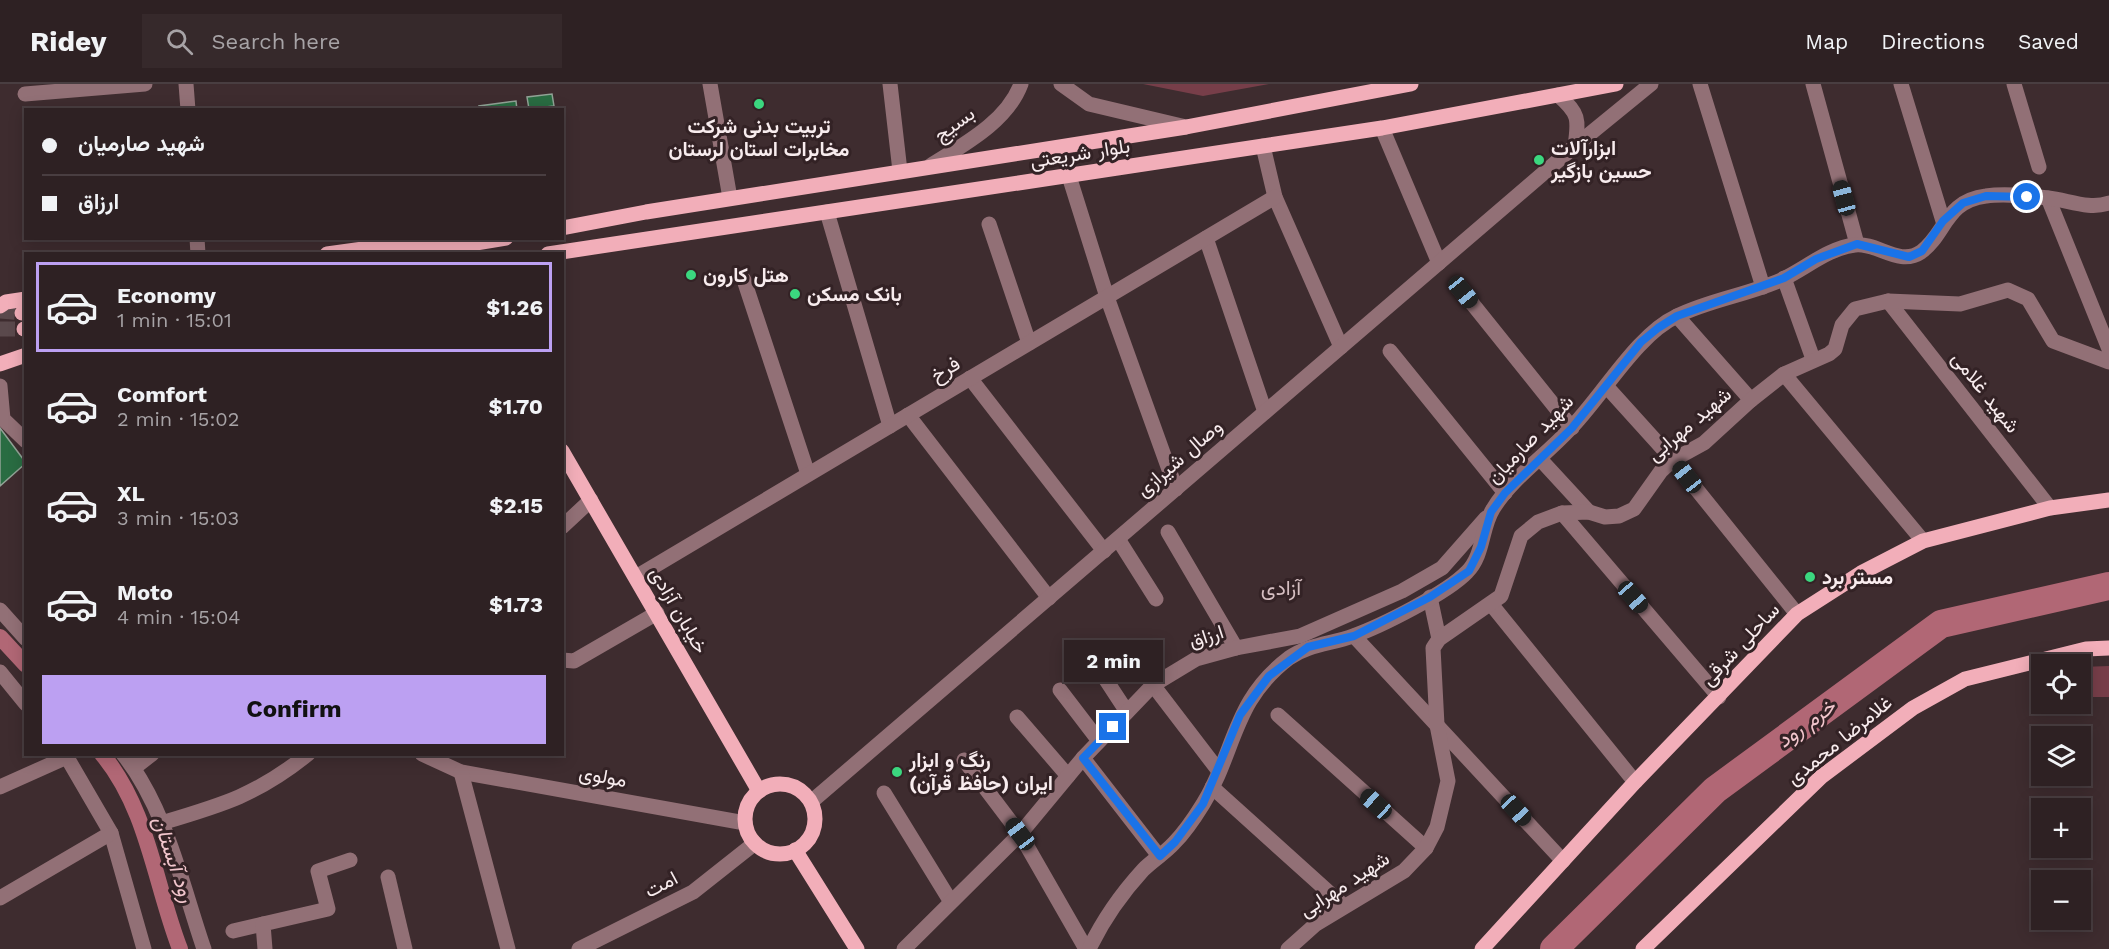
<!DOCTYPE html>
<html lang="en">
<head>
<meta charset="utf-8">
<style>
	:root { --surface:#2e2123; --page:#36292b; --text:#f1f3f6; --muted:#a7a3a6; --line:#493e41; --accent:#bca0f2 }
	body { margin:0; font-family:"Work Sans",Vazirmatn,sans-serif; background:var(--page); color:var(--text); height:100vh; display:flex; flex-direction:column; font-size:22px; white-space:nowrap }
	* { box-sizing:border-box; margin:0 }
	p { font-size:20px; color:var(--muted) }
	.icon { flex:none; width:33px; height:33px; fill:none; stroke:currentColor; stroke-width:2; stroke-linecap:round; stroke-linejoin:round }
	.map { position:relative; flex:1; overflow:hidden }
	.sheet { position:absolute; left:24px; top:168px; width:540px; height:504px; display:flex; flex-direction:column; background:var(--surface); border-radius:0px; box-shadow:0 3px 15px #0003,0 0 0 2px var(--line) }
	.sheet>* { flex:none }
	.top-card { position:absolute; left:24px; top:24px; width:540px; height:132px; border-radius:0px; box-shadow:0 3px 15px #0003,0 0 0 2px var(--line); display:grid; align-content:center; height:132px; padding:0 18px; background:var(--surface) }
	.tools { position:absolute; left:2031px; top:570px; display:grid; gap:12px }
	.tools a { display:grid; place-items:center; width:60px; height:60px; border-radius:0px; background:var(--surface); box-shadow:0 3px 15px #0003,0 0 0 2px var(--line); font-size:30px }
	.end { position:absolute; width:27px; height:27px; margin:-14px; border:8px solid #1a73e8; background:#fff; box-shadow:0 0 0 3px #fff }
	.from { border-radius:50% }
	.bubble { position:absolute; height:42px; border-radius:0px; background:var(--surface); box-shadow:0 3px 15px #0003,0 0 0 2px var(--line); font-size:20px; font-weight:700; line-height:42px; text-align:center }
	.car { position:absolute; width:18px; height:36px; margin:-18px -9px; border-radius:8px; box-shadow:0 0 4px 2px #0007; background:linear-gradient(#222 24%,#8ab4d8 0 40%,#222 0 76%,#8ab4d8 0 86%,#222 0) }
	.top-card b { display:flex; align-items:center; gap:21px; height:57px; font-size:22px }
	.top-card b+b { border-top:2px solid var(--line) }
	.top-card i { width:15px; height:15px; background:var(--text) }
	ul { padding:10px 0 0; list-style:none }
	li { display:flex; align-items:center; gap:18px; height:90px; margin:0 12px 9px; padding:0 6px; border:3px solid transparent; border-radius:0px }
	li div { flex:1 }
	li b { display:block; font-size:22px }
	li em { font-style:normal; font-weight:700 }
	li.selected { border-color:var(--accent) }
	li>.icon { width:54px; height:54px; stroke-width:1.5 }
	.action { display:flex; gap:12px; margin-top:auto; padding:12px 18px }
	.action a { flex:1; height:69px; border-radius:0px; background:var(--accent); color:#111; font-size:24px; font-weight:700; line-height:69px; text-align:center }
	header { display:flex; align-items:center; gap:36px; box-sizing:border-box; height:84px; padding:0 30px; background:var(--surface); border-bottom:2px solid var(--line) }
	header strong { font-size:28px }
	nav { display:flex; gap:33px; margin-inline-start:auto; font-size:21px }
	.search { width:420px; height:54px; background:var(--page); display:flex; align-items:center; gap:15px; box-sizing:border-box; padding:0 21px; border-radius:0px; color:var(--muted); font-size:22px }
	.map>svg:first-child { display:block }
	.green { fill:#773e49 }
	.lines { fill:none; stroke-linecap:round; stroke-linejoin:round }
	.canal { stroke:#b16775; stroke-width:16 }
	.river { stroke:#b16775; stroke-width:28 }
	.building { fill:#296c42; stroke:#91a396; stroke-width:1.5 }
	.major-tunnel { stroke:#5a494c; stroke-width:15; stroke-dasharray:15 8; stroke-linecap:butt }
	.minor { stroke:#927076; stroke-width:15 }
	.major { stroke:#f2aeb9; stroke-width:15 }
	.route { stroke:#1a73e8; stroke-width:8 }
	.poi-dot { fill:#3bd77f; stroke:#332225; stroke-width:2 }
	.labels { text-anchor:middle; dominant-baseline:central; stroke-width:6; stroke-linejoin:round; paint-order:stroke }
	.street-label { font-size:20px; fill:#f8ecee; stroke:#332225 }
	.poi-label { font-size:20px; font-weight:bold; fill:#f8ecee; stroke:#332225; text-anchor:start }
	.neighbourhood-label { font-size:21px; fill:#d5bec1; stroke:#332225 }
	.water-label { font-size:21px; font-style:italic; fill:#f2c6cd; stroke:#332225 }
</style>
</head>
<body>
<header>
<strong>Ridey</strong>
<div class="search"><svg class="icon" aria-label="search" viewBox="0 0 24 24"><circle cx="10" cy="10" r="6"/><path d="M15 15l6 6"/></svg>Search here</div>
<nav><a>Map</a><a>Directions</a><a>Saved</a></nav>
</header>
<div class="map">
<svg width="2109" height="865" viewBox="0 0 2109 865">
	<rect width="100%" height="100%" fill="#3e2c2f"/>
	<!-- green -->
	<g class="green">
		<path d="M1143,0H1269L1203,12Z"/>
		<path d="M2109,582V613H2081V583Z"/>
	</g>
	<g class="lines">
		<!-- canal -->
		<g class="canal">
			<path d="M0,553L26,581"/>
			<path d="M102,670C148,725 155,801 180,865"/>
		</g>
		<!-- river -->
		<path class="river" d="M1554,865L1715,706L1941,540L2109,502"/>
	</g>
	<!-- building -->
	<g class="building">
		<path d="M552,10L554,22L529,25L527,13Z"/>
		<path d="M516,17L517,26H480L479,22Z"/>
		<path d="M0,344L26,379L0,402Z"/>
	</g>
	<g class="lines">
		<!-- major-tunnel -->
		<g class="major-tunnel">
			<path d="M0,227L22,229"/>
			<path d="M0,245H24"/>
		</g>
		<!-- minor -->
		<g class="minor">
			<path d="M186,0L188,26"/>
			<path d="M710,0L730,114"/>
			<path d="M890,0L900,87"/>
			<path d="M1061,0L1089,20L1186,43"/>
			<path d="M1700,0L1763,203"/>
			<path d="M1813,0L1857,160"/>
			<path d="M1901,0L1943,137"/>
			<path d="M2014,0L2039,83"/>
			<path d="M25,10L145,0"/>
			<path d="M1558,11C1579,29 1579,35 1575,62"/>
			<path d="M1382,44L1439,179"/>
			<path d="M1263,62L1275,113L1341,263"/>
			<path d="M930,82C963,61 1007,38 1021,0"/>
			<path d="M1069,92L1107,213L1176,405"/>
			<path d="M2048,114L2109,265"/>
			<path d="M827,128L890,342"/>
			<path d="M989,140L1029,259"/>
			<path d="M197,154L198,170"/>
			<path d="M1206,154L1265,328"/>
			<path d="M1784,194L1813,275"/>
			<path d="M744,196L808,390"/>
			<path d="M1463,208L1572,344"/>
			<path d="M1888,217L2050,424"/>
			<path d="M1677,232L1751,316"/>
			<path d="M1390,267L1505,409"/>
			<path d="M1784,290L1923,457"/>
			<path d="M970,294L1104,467"/>
			<path d="M0,302L3,335L26,357"/>
			<path d="M1607,303L1673,376L1797,530"/>
			<path d="M908,331L1049,514"/>
			<path d="M1541,376L1589,428"/>
			<path d="M1562,429L1719,613"/>
			<path d="M562,443L591,416"/>
			<path d="M1168,448L1236,564"/>
			<path d="M1118,455L1156,515"/>
			<path d="M636,493L1275,113"/>
			<path d="M1430,513L1439,555"/>
			<path d="M1491,520L1635,698"/>
			<path d="M0,526L26,555"/>
			<path d="M1354,552L1563,777"/>
			<path d="M1091,573L1127,628"/>
			<path d="M562,576L574,577L657,529"/>
			<path d="M0,588L26,620"/>
			<path d="M1153,601L1218,686"/>
			<path d="M1060,606L1099,657"/>
			<path d="M1278,631L1426,764"/>
			<path d="M1017,633L1068,692"/>
			<path d="M65,670L111,749L144,865"/>
			<path d="M123,670C166,724 182,801 204,865"/>
			<path d="M422,670L461,688L745,739"/>
			<path d="M1083,674L1159,772"/>
			<path d="M964,676L1020,750L1086,865"/>
			<path d="M134,684L152,670"/>
			<path d="M461,688L508,865"/>
			<path d="M0,703L67,673"/>
			<path d="M1212,703L1344,822"/>
			<path d="M884,709L951,818"/>
			<path d="M811,718L1575,62L1651,0"/>
			<path d="M161,739C222,721 257,711 308,670"/>
			<path d="M388,793L405,865"/>
			<path d="M0,814L111,749"/>
			<path d="M233,847L263,840"/>
			<path d="M265,865L263,840L328,825L318,787L350,776"/>
			<path d="M579,865L693,808L755,759"/>
			<path d="M904,865L1020,750L1083,674L1153,601L1196,575L1236,564L1300,552L1402,507L1442,484L1486,434"/>
			<path d="M1089,865C1103,836 1121,810 1143,786C1153,776 1165,769 1174,759C1185,748 1195,733 1203,720C1236,667 1232,617 1289,574C1309,560 1331,560 1353,552C1381,542 1447,509 1467,488C1484,471 1481,444 1493,425C1511,395 1545,372 1569,346C1602,313 1636,251 1677,232C1709,216 1747,211 1781,196C1805,185 1828,164 1855,161C1877,158 1899,183 1921,168C1946,150 1945,117 1986,112C2005,109 2029,112 2048,114C2068,116 2089,126 2109,119"/>
			<path d="M1288,865L1316,840L1404,787L1426,764L1437,743L1448,697L1437,641L1433,564L1439,555L1501,512L1521,452L1538,438L1562,429L1589,428L1605,433L1619,432L1634,425L1661,387L1673,376L1704,359L1751,316L1784,290L1829,270L1835,265L1842,241L1855,225L1888,217L1960,220L2008,206L2028,215L2053,257L2109,278"/>
		</g>
		<!-- major -->
		<g class="major">
			<path d="M562,144L646,128L1186,43L1411,0"/>
			<path d="M327,170L421,157L466,162"/>
			<path d="M410,170L506,154"/>
			<path d="M548,170L1382,44L1616,0"/>
			<path d="M0,222L6,218L26,215"/>
			<path d="M22,229H26"/>
			<path d="M24,245H26"/>
			<path d="M0,280L26,271"/>
			<path d="M562,367L759,707"/>
			<circle cx="780" cy="735" r="35"/>
			<path d="M795,766L857,865"/>
			<path d="M1482,865L1635,698L1797,530L1861,489L1923,457L2050,424L2109,416"/>
			<path d="M1643,865L1821,693L1913,624L1965,595L2086,565L2109,564"/>
		</g>
	</g>
	<g class="lines">
		<!-- route -->
		<path class="route" d="M1113,643L1083,674L1160,772L1175,758L1203,720L1240,631L1269,592L1308,563L1354,552L1430,513L1469,487L1481,463L1491,428L1505,409L1572,344L1641,258L1658,244L1677,232L1784,194L1816,175L1857,160L1909,173L1922,167L1943,137L1963,119L1986,112L2027,113"/>
	</g>
	<!-- markers -->
	<g class="poi-dot">
		<circle cx="759" cy="20" r="6"/>
		<circle cx="1539" cy="76" r="6"/>
		<circle cx="691" cy="191" r="6"/>
		<circle cx="795" cy="210" r="6"/>
		<circle cx="1810" cy="493" r="6"/>
		<circle cx="897" cy="688" r="6"/>
	</g>
	<g class="labels">
		<!-- street labels -->
		<g class="street-label">
			<text transform="translate(954 40) rotate(-36)">بسیج</text>
			<text transform="translate(1080 69) rotate(-9)">بلوار شریعتی</text>
			<text transform="translate(945 285) rotate(-31)">فرخ</text>
			<text transform="translate(1986 308) rotate(52)">شهید غلامی</text>
			<text transform="translate(1689 340) rotate(-40)">شهید مهرابی</text>
			<text transform="translate(1530 355) rotate(-46)">شهید صارمیان</text>
			<text transform="translate(1179 374) rotate(-41)">وصال شیرازی</text>
			<text transform="translate(679 526) rotate(60)">خیابان آزادی</text>
			<text transform="translate(1206 552) rotate(-18)">ارزاق</text>
			<text transform="translate(1740 560) rotate(-47)">ساحلی شرقی</text>
			<text transform="translate(1839 656) rotate(-39)">غلامرضا محمدی</text>
			<text transform="translate(603 692) rotate(10)">مولوی</text>
			<text transform="translate(661 800) rotate(-28)">امت</text>
			<text transform="translate(1344 800) rotate(-33)">شهید مهرابی</text>
		</g>
		<!-- poi labels -->
		<g class="poi-label">
			<text x="759" y="42" text-anchor="middle">تربیت بدنی شرکت<tspan x="759" dy="23">مخابرات استان لرستان</tspan></text>
			<text x="1551" y="64">ابزارآلات<tspan x="1551" dy="23">حسین بازگیر</tspan></text>
			<text x="703" y="191">هتل کارون</text>
			<text x="807" y="210">بانک مسکن</text>
			<text x="1822" y="493">مستر برد</text>
			<text x="909" y="676">رنگ و ابزار<tspan x="909" dy="23">ایران (حافظ قرآن)</tspan></text>
		</g>
		<!-- neighbourhood labels -->
		<g class="neighbourhood-label">
			<text x="1281" y="503">آزادی</text>
		</g>
		<!-- water labels -->
		<g class="water-label">
			<text transform="translate(1806 639) rotate(-36)">خرم رود</text>
			<text transform="translate(174 775) rotate(71)">رود آبستان</text>
		</g>
	</g>
</svg>
<div class="tools">
<a><svg class="icon" aria-label="locate" viewBox="0 0 24 24"><circle cx="12" cy="12" r="6"/><path d="M12 2v4M12 18v4M2 12h4M18 12h4"/></svg></a>
<a><svg class="icon" aria-label="layers" viewBox="0 0 24 24"><path d="M12 4l9 5-9 5-9-5zM3 14l9 5 9-5"/></svg></a>
<a>+</a>
<a>−</a>
</div>
<i class="end from" style="left:2027px;top:113px"></i>
<i class="end" style="left:1113px;top:643px"></i>
<div class="bubble" style="left:1064px;top:556px;width:99px">2 min</div>
<i class="car" style="left:1844px;top:114px;rotate:345deg"></i>
<i class="car" style="left:1463px;top:208px;rotate:141deg"></i>
<i class="car" style="left:1687px;top:393px;rotate:322deg"></i>
<i class="car" style="left:1633px;top:513px;rotate:139deg"></i>
<i class="car" style="left:1376px;top:720px;rotate:312deg"></i>
<i class="car" style="left:1516px;top:726px;rotate:137deg"></i>
<i class="car" style="left:1020px;top:750px;rotate:323deg"></i>
<div class="top-card">
<b><i class="from"></i>شهید صارمیان</b>
<b><i></i>ارزاق</b>
</div>
<section class="sheet">
<ul>
<li class="selected"><svg class="icon" aria-label="car" viewBox="0 0 24 24"><path d="M5 17H2v-5l4-1 3-4h7l3 4 3 1v5h-3M9 17h6M6 11h13"/><circle cx="7" cy="17" r="2"/><circle cx="17" cy="17" r="2"/></svg><div><b>Economy</b><p>1 min · 15:01</p></div><em>$1.26</em></li>
<li><svg class="icon" aria-label="car" viewBox="0 0 24 24"><path d="M5 17H2v-5l4-1 3-4h7l3 4 3 1v5h-3M9 17h6M6 11h13"/><circle cx="7" cy="17" r="2"/><circle cx="17" cy="17" r="2"/></svg><div><b>Comfort</b><p>2 min · 15:02</p></div><em>$1.70</em></li>
<li><svg class="icon" aria-label="car" viewBox="0 0 24 24"><path d="M5 17H2v-5l4-1 3-4h7l3 4 3 1v5h-3M9 17h6M6 11h13"/><circle cx="7" cy="17" r="2"/><circle cx="17" cy="17" r="2"/></svg><div><b>XL</b><p>3 min · 15:03</p></div><em>$2.15</em></li>
<li><svg class="icon" aria-label="car" viewBox="0 0 24 24"><path d="M5 17H2v-5l4-1 3-4h7l3 4 3 1v5h-3M9 17h6M6 11h13"/><circle cx="7" cy="17" r="2"/><circle cx="17" cy="17" r="2"/></svg><div><b>Moto</b><p>4 min · 15:04</p></div><em>$1.73</em></li>
</ul>
<div class="action"><a>Confirm</a></div>
</section>
</div>
</body>
</html>
